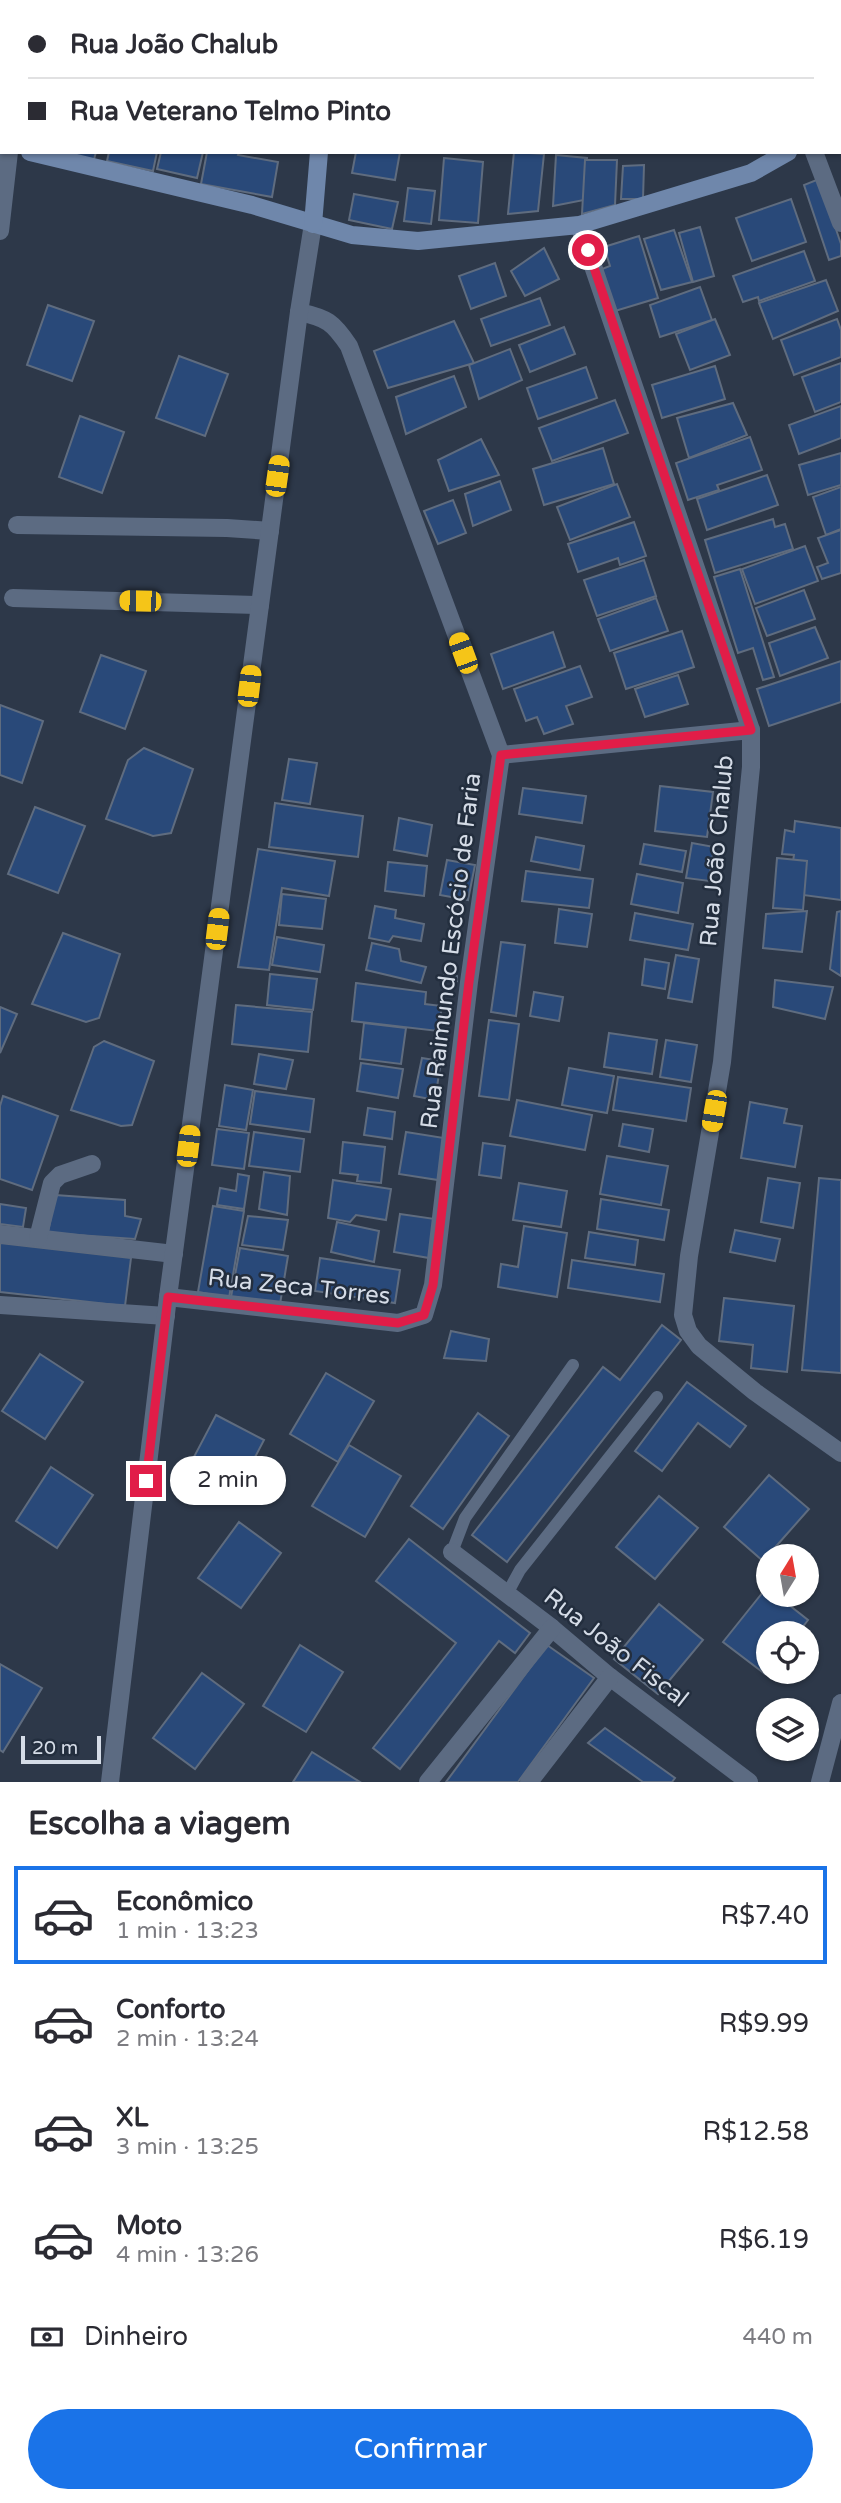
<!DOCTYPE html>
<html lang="pt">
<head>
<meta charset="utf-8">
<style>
	:root { --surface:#fff; --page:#f7f7f7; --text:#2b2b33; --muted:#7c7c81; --line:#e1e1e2; --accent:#1a73e8 }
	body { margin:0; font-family:"Varela Round",sans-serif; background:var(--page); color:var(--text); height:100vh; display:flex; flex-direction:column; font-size:26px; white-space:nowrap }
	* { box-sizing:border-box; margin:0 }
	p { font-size:23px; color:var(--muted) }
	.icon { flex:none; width:38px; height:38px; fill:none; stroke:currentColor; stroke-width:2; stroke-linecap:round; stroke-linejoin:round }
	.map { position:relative; height:1782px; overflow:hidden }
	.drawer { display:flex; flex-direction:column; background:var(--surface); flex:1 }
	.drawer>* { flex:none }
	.hud { position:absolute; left:0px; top:0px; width:842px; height:154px; box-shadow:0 2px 5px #0004; display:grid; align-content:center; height:154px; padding:0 28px; background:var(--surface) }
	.needle { width:46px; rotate:11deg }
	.fabs { position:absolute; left:756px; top:1544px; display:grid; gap:14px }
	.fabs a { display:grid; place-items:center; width:63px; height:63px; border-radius:50%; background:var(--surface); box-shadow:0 2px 5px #0004; font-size:35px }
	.scale { position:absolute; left:21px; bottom:18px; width:80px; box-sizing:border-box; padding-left:7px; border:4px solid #d5dce7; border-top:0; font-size:19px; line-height:24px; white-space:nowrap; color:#d5dce7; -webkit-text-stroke:5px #232e3e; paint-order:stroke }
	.end { position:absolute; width:32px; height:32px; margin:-16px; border:9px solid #e11d48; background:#fff; box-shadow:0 0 0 4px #fff }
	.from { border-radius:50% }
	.bubble { position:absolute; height:49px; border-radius:24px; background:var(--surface); box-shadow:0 2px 5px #0004; font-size:23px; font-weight:600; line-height:49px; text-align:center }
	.car { position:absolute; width:21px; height:42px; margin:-21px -10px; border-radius:9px; box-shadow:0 0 5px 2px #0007; background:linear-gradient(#f5c518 24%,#345 0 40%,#f5c518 0 76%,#345 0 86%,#f5c518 0) }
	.hud b { display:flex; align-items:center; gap:24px; height:66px; font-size:26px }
	.hud b+b { border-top:2px solid var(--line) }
	.hud i { width:18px; height:18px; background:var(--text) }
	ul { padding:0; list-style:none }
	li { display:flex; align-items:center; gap:21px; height:98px; margin:0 14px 10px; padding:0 14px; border:4px solid transparent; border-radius:0px }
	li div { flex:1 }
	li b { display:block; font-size:26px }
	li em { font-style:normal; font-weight:600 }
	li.active { border-color:var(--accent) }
	li>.icon { width:63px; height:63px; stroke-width:1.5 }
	h2 { padding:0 28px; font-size:32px; line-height:84px }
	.pay { display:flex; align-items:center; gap:18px; height:77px; padding:0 28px; font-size:26px }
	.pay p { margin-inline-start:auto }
	.button { display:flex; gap:14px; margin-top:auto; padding:14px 28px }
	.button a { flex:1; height:80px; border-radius:42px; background:var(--accent); color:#fff; font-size:28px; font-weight:600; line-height:80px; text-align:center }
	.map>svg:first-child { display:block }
	.building { fill:#294979; stroke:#5f6c7f; stroke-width:2 }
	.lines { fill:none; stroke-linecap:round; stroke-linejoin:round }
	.lane { stroke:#5c6b82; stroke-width:12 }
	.street { stroke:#5c6b82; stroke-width:18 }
	.secondary { stroke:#6f87ab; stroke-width:18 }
	.route { stroke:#e11d48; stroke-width:9 }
	.labels { text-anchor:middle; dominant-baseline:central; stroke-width:5; stroke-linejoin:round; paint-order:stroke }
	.street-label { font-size:24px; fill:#d5dce7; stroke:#232e3e }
</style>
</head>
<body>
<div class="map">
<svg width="841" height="1782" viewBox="0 0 841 1782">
	<rect width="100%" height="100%" fill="#2d3849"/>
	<!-- building -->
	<g class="building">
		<path d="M65,0H105L65,2Z"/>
		<path d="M139,0H178L139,2Z"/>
		<path d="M185,0H215L185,2Z"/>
		<path d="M224,0H265L223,2Z"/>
		<path d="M387,0H409L419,1L387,2Z"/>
		<path d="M542,0H580L541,2Z"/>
		<path d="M667,0H701L667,2Z"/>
		<path d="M737,0H784L736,2Z"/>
		<path d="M794,0H821L793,2Z"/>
		<path d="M840,52H841L840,101Z"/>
		<path d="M50,152H96L93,163Z"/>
		<path d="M109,152H157L153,171L107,161Z"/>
		<path d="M161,152H203L197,178L157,169Z"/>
		<path d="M207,152H239L238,155L278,162L272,197L201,184Z"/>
		<path d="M356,152H400L395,180L352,173Z"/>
		<path d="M514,152L544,154L538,211L508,214Z"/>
		<path d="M556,155L587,158L584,200L553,206Z"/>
		<path d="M444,158L483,162L478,223L439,220Z"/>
		<path d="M585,160H617L615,205L582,214Z"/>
		<path d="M644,165L643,199H621L623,166Z"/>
		<path d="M819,179L841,244V256L829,260L804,185Z"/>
		<path d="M408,188L435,191L431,224L404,221Z"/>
		<path d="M354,194L398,202L392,229L349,220Z"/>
		<path d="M791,199L806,242L752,261L736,218Z"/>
		<path d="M700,227L714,276L693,282L679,233Z"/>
		<path d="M674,230L692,282L661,290L644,239Z"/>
		<path d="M639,236L658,298L615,311L602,269L610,266L604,247Z"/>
		<path d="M544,248L559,279L525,296L511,271Z"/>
		<path d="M804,251L815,281L759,301L758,297L743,302L733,276Z"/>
		<path d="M495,263L506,296L471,309L459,276Z"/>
		<path d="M826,280L838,311L773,339L759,303Z"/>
		<path d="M700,287L712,320L660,337L650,305Z"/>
		<path d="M540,298L550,325L491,346L481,319Z"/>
		<path d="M48,305L94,321L72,381L27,365Z"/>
		<path d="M715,319L730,355L690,370L676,334Z"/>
		<path d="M837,319L841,330V357L794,375L781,340Z"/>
		<path d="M454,321L474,363L388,388L374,351Z"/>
		<path d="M564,327L575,354L530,372L519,345Z"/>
		<path d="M510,349L522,380L479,399L469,365Z"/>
		<path d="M179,356L228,374L205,436L156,418Z"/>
		<path d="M841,363V402L815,412L802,377Z"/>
		<path d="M715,366L725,399L662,418L652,385Z"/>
		<path d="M586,367L597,398L538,419L527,388Z"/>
		<path d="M454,376L466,407L406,434L396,397Z"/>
		<path d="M615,400L628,433L552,461L539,428Z"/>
		<path d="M733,403L747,435L689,458L677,418Z"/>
		<path d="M841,406V438L799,454L789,425Z"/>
		<path d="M80,416L124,432L102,493L59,477Z"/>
		<path d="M750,437L762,470L717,485L719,490L688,500L676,463Z"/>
		<path d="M481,439L499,475L449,491L438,460Z"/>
		<path d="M603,448L614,484L544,505L533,469Z"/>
		<path d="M841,453V485L808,495L799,465Z"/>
		<path d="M767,475L778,505L707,530L697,499Z"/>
		<path d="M500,481L511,510L473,526L465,494Z"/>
		<path d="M617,484L630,517L570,540L557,507Z"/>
		<path d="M841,487V529L826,535L813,497Z"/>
		<path d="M453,500L466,533L438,544L424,511Z"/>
		<path d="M773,519L775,527L785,524L793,549L715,573L705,540Z"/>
		<path d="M634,522L646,556L620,565L618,558L578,572L568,544Z"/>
		<path d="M841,530V573L822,579L817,567L828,563L818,538Z"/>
		<path d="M805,546L818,581L755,604L742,569Z"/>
		<path d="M644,560L656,596L597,616L584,580Z"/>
		<path d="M740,569L774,677L763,680L753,648L738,653L714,577Z"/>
		<path d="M804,590L815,619L767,636L756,608Z"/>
		<path d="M656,598L668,631L610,651L598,619Z"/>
		<path d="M815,627L828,658L780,676L769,643Z"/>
		<path d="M682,631L694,667L626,689L614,653Z"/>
		<path d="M553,632L565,667L503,689L491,654Z"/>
		<path d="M101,655L146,671L125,729L80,712Z"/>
		<path d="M841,661V702L769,726L757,689Z"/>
		<path d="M580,666L592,697L566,706L573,724L544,734L537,717L526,721L514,689Z"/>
		<path d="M678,675L688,704L645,717L635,689Z"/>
		<path d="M0,705L43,721L22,783L0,775Z"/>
		<path d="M144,748L193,769L171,833L153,836L106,819L128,760Z"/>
		<path d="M289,759L317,763L310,804L282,800Z"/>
		<path d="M660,786L713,792L707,837L655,831Z"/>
		<path d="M523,788L586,796L582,823L519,814Z"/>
		<path d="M275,803L363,816L358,857L269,847Z"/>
		<path d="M35,807L85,826L58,893L8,874Z"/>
		<path d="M399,818L432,825L427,856L394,850Z"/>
		<path d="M795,821L841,828V900L788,893L794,855L782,854L785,830L794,832Z"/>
		<path d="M536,837L584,846L580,870L531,861Z"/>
		<path d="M692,843L714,847L709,881L686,878Z"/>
		<path d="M644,844L686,851L682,872L640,864Z"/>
		<path d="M258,849L335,861L329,896L282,888L269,970L238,967Z"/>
		<path d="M777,858L807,861L803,910L773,908Z"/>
		<path d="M447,860L475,865L468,900L440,895Z"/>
		<path d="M388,862L427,866L424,896L385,891Z"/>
		<path d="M526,871L593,879L589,908L522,901Z"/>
		<path d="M637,874L683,883L678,913L631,904Z"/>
		<path d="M282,894L326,899L322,929L279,925Z"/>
		<path d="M375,906L396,910L395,918L424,924L421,941L393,936L389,942L369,938Z"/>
		<path d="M559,909L592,914L587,947L555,943Z"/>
		<path d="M807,911L802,952L763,948L766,914Z"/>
		<path d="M841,911V976L830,969L837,912Z"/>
		<path d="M635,913L693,924L688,950L630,940Z"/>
		<path d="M63,933L120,954L99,1018L86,1022L32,1004Z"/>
		<path d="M277,937L324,945L320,972L272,965Z"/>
		<path d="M501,942L525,945L516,1016L491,1012Z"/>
		<path d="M372,943L399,949L401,961L426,967L421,983L366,970Z"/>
		<path d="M676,955L699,959L692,1002L668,998Z"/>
		<path d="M645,959L669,963L665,989L642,985Z"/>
		<path d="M270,974L317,979L313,1010L267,1005Z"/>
		<path d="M444,974L457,976V981L444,979Z"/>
		<path d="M775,980L833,987L825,1019L773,1007Z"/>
		<path d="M356,983L426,992L425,1004L442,1006L438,1031L352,1021Z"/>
		<path d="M534,992L563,997L559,1021L530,1016Z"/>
		<path d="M236,1005L312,1012L308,1052L232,1044Z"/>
		<path d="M0,1007L17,1014L0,1053Z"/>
		<path d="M489,1020L519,1024L509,1100L479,1096Z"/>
		<path d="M364,1023L406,1028L401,1064L360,1059Z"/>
		<path d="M609,1033L657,1040L652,1074L604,1067Z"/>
		<path d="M666,1040L697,1045L691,1082L660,1077Z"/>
		<path d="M104,1041L154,1061L132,1125L121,1126L71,1110L94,1047Z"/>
		<path d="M259,1054L293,1060L286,1089L254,1084Z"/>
		<path d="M422,1058L441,1061L435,1100L414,1096Z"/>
		<path d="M361,1063L403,1069L398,1098L357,1091Z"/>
		<path d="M569,1068L614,1076L607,1113L562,1105Z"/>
		<path d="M618,1077L691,1088L686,1121L613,1110Z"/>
		<path d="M225,1085L253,1090L246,1130L219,1126Z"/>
		<path d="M255,1091L314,1099L310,1132L250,1124Z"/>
		<path d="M3,1096L58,1116L32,1190L0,1179V1106Z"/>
		<path d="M517,1100L592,1115L585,1150L510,1136Z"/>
		<path d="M750,1102L787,1109L784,1123L802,1126L795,1167L741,1158Z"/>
		<path d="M368,1108L395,1112L392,1139L364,1135Z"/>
		<path d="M623,1124L653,1129L649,1152L619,1146Z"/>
		<path d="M217,1129L249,1133L244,1169L212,1165Z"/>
		<path d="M254,1132L304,1139L300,1172L249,1166Z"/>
		<path d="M406,1132L444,1138L438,1180L399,1174Z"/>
		<path d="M343,1142L385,1147L381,1183L357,1181L358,1175L340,1173Z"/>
		<path d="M483,1143L505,1146L501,1178L479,1175Z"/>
		<path d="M607,1156L668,1166L661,1205L600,1194Z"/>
		<path d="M264,1172L290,1176L287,1215L259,1209Z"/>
		<path d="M238,1174L249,1176L244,1209L217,1205L220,1188L236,1191Z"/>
		<path d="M768,1178L800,1183L793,1228L761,1222Z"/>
		<path d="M819,1178L841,1180V1373L802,1370Z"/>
		<path d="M333,1180L391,1189L386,1220L356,1215L350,1222L328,1218Z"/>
		<path d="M519,1183L567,1191L561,1227L513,1220Z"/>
		<path d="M55,1195L125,1200V1216L141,1219L135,1239L48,1233Z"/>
		<path d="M601,1199L669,1210L664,1240L597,1229Z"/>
		<path d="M0,1204L26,1208L23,1227L0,1224Z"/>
		<path d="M213,1206L244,1211L229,1298L198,1292Z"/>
		<path d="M400,1214L435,1219L429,1258L394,1252Z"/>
		<path d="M248,1216L288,1220L283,1250L242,1245Z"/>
		<path d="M337,1222L379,1231L374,1262L331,1252Z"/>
		<path d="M524,1226L567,1233L557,1297L498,1287L501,1264L518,1267Z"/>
		<path d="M735,1230L780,1239L775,1261L730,1252Z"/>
		<path d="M589,1232L638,1240L635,1265L585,1258Z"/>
		<path d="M0,1243L131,1258L125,1306L0,1292Z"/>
		<path d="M240,1248L288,1256L280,1304L231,1297Z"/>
		<path d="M320,1258L400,1270L395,1303L315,1291Z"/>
		<path d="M572,1260L664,1274L660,1302L568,1288Z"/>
		<path d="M724,1298L794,1306L787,1372L751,1368L753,1345L719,1341Z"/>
		<path d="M662,1325L681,1340L507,1562L472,1535L603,1367L620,1380Z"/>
		<path d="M451,1331L489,1339L486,1361L444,1358Z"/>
		<path d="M40,1354L83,1382L45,1439L2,1411Z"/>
		<path d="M326,1373L374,1401L338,1462L290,1434Z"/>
		<path d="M687,1382L746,1426L730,1447L698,1423L662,1471L635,1451Z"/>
		<path d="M478,1413L509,1436L443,1529L411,1506Z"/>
		<path d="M216,1415L264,1440L233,1499L185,1474Z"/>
		<path d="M349,1445L401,1476L365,1537L312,1506Z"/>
		<path d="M51,1467L93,1495L57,1548L16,1521Z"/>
		<path d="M769,1475L809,1509L763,1561L724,1527Z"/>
		<path d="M659,1496L698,1528L655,1579L616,1547Z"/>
		<path d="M239,1522L281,1553L241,1608L198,1578Z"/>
		<path d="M409,1539L530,1633L515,1653L499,1641L400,1769L373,1748L456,1643L376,1581Z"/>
		<path d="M767,1587L768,1594H775L808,1620L798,1633H768V1670L765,1674L723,1642Z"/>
		<path d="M659,1604L703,1640L658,1694L614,1659Z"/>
		<path d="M300,1645L343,1672L306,1732L263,1706Z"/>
		<path d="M547,1645L594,1678L518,1782H446Z"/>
		<path d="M0,1664L42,1688L3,1752L0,1750Z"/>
		<path d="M202,1673L244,1704L195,1769L153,1738Z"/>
		<path d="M605,1728L675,1778L672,1782H643L588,1743Z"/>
		<path d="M312,1752L360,1782H293Z"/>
	</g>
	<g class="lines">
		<!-- lane -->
		<g class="lane">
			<path d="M452,1552L465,1518L573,1365"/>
			<path d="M507,1594L520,1570L657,1397"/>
		</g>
		<!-- street -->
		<g class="street">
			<path d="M0,19L2,20"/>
			<path d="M814,152L841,223"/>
			<path d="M579,225L751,730V767L722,1062L689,1256L683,1315L688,1331L699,1346L755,1392L841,1453"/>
			<path d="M0,231L9,152"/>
			<path d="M17,525L227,528L270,531"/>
			<path d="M13,598L260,605"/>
			<path d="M501,755L751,730"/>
			<path d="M0,1234L174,1254"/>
			<path d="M38,1238L52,1183L60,1175L92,1164"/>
			<path d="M168,1297L398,1323L424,1315L433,1285L469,982L501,755L349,346C333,322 327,318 299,312"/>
			<path d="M0,1305L166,1316"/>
			<path d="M452,1552L552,1628L610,1677L749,1782"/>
			<path d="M110,1782L168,1297L299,312L313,224"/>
			<path d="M428,1782L552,1628"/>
			<path d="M529,1782L610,1677"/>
			<path d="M820,1782L841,1703"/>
		</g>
		<!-- secondary -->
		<g class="secondary">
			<path d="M44,2V0"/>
			<path d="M338,2V0"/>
			<path d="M840,128H841"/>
			<path d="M30,152L252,205L352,235L418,241L579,225L751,173L788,152"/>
			<path d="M313,224L319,152"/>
		</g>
	</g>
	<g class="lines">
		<!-- route -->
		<path class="route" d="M146,1481L168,1297L398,1323L424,1315L433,1285L469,982L501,755L751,730L588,250"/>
	</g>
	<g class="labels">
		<!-- street labels -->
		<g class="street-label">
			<text transform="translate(717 851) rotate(-85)">Rua João Chalub</text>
			<text transform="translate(451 951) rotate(-83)">Rua Raimundo Escócio de Faria</text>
			<text transform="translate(299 1287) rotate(6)">Rua Zeca Torres</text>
			<text transform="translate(616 1648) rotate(38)">Rua João Fiscal</text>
		</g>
	</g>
</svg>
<div class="fabs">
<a><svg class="needle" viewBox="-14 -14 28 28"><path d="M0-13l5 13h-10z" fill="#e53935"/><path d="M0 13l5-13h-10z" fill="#7c7c81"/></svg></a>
<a><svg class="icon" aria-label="locate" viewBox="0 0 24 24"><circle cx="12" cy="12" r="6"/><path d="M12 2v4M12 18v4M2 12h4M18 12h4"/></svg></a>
<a><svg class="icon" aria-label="layers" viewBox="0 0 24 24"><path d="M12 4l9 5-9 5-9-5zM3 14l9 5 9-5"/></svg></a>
</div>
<div class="scale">20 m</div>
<i class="end from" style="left:588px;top:250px"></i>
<i class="end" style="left:146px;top:1481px"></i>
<div class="bubble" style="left:170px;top:1456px;width:116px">2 min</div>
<i class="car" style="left:277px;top:476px;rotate:8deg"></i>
<i class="car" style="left:140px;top:601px;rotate:271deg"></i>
<i class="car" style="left:463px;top:653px;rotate:340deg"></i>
<i class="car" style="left:249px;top:686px;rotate:7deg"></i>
<i class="car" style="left:217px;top:929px;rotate:7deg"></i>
<i class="car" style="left:714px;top:1111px;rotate:190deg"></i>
<i class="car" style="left:188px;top:1146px;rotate:7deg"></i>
<div class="hud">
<b><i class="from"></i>Rua João Chalub</b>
<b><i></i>Rua Veterano Telmo Pinto</b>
</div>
</div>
<section class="drawer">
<h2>Escolha a viagem</h2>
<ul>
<li class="active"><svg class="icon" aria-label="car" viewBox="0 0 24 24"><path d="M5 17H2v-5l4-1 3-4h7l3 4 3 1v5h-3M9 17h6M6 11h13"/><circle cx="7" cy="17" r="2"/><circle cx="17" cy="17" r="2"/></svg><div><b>Econômico</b><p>1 min · 13:23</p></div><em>R$7.40</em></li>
<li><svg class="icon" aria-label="car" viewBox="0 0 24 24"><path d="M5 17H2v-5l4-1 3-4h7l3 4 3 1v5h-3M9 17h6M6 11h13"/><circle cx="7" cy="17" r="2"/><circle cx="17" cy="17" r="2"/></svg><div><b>Conforto</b><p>2 min · 13:24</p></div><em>R$9.99</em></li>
<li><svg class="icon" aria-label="car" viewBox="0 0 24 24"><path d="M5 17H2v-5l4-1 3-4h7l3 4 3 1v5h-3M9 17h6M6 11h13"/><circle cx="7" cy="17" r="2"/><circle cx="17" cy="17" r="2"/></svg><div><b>XL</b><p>3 min · 13:25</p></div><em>R$12.58</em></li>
<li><svg class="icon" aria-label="car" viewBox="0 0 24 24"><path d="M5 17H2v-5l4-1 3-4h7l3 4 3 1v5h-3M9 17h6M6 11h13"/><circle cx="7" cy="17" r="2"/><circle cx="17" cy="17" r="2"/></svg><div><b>Moto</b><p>4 min · 13:26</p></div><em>R$6.19</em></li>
</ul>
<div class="pay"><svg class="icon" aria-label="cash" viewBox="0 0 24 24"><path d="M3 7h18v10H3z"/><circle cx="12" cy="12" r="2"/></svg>Dinheiro<p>440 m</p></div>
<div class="button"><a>Confirmar</a></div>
</section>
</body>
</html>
